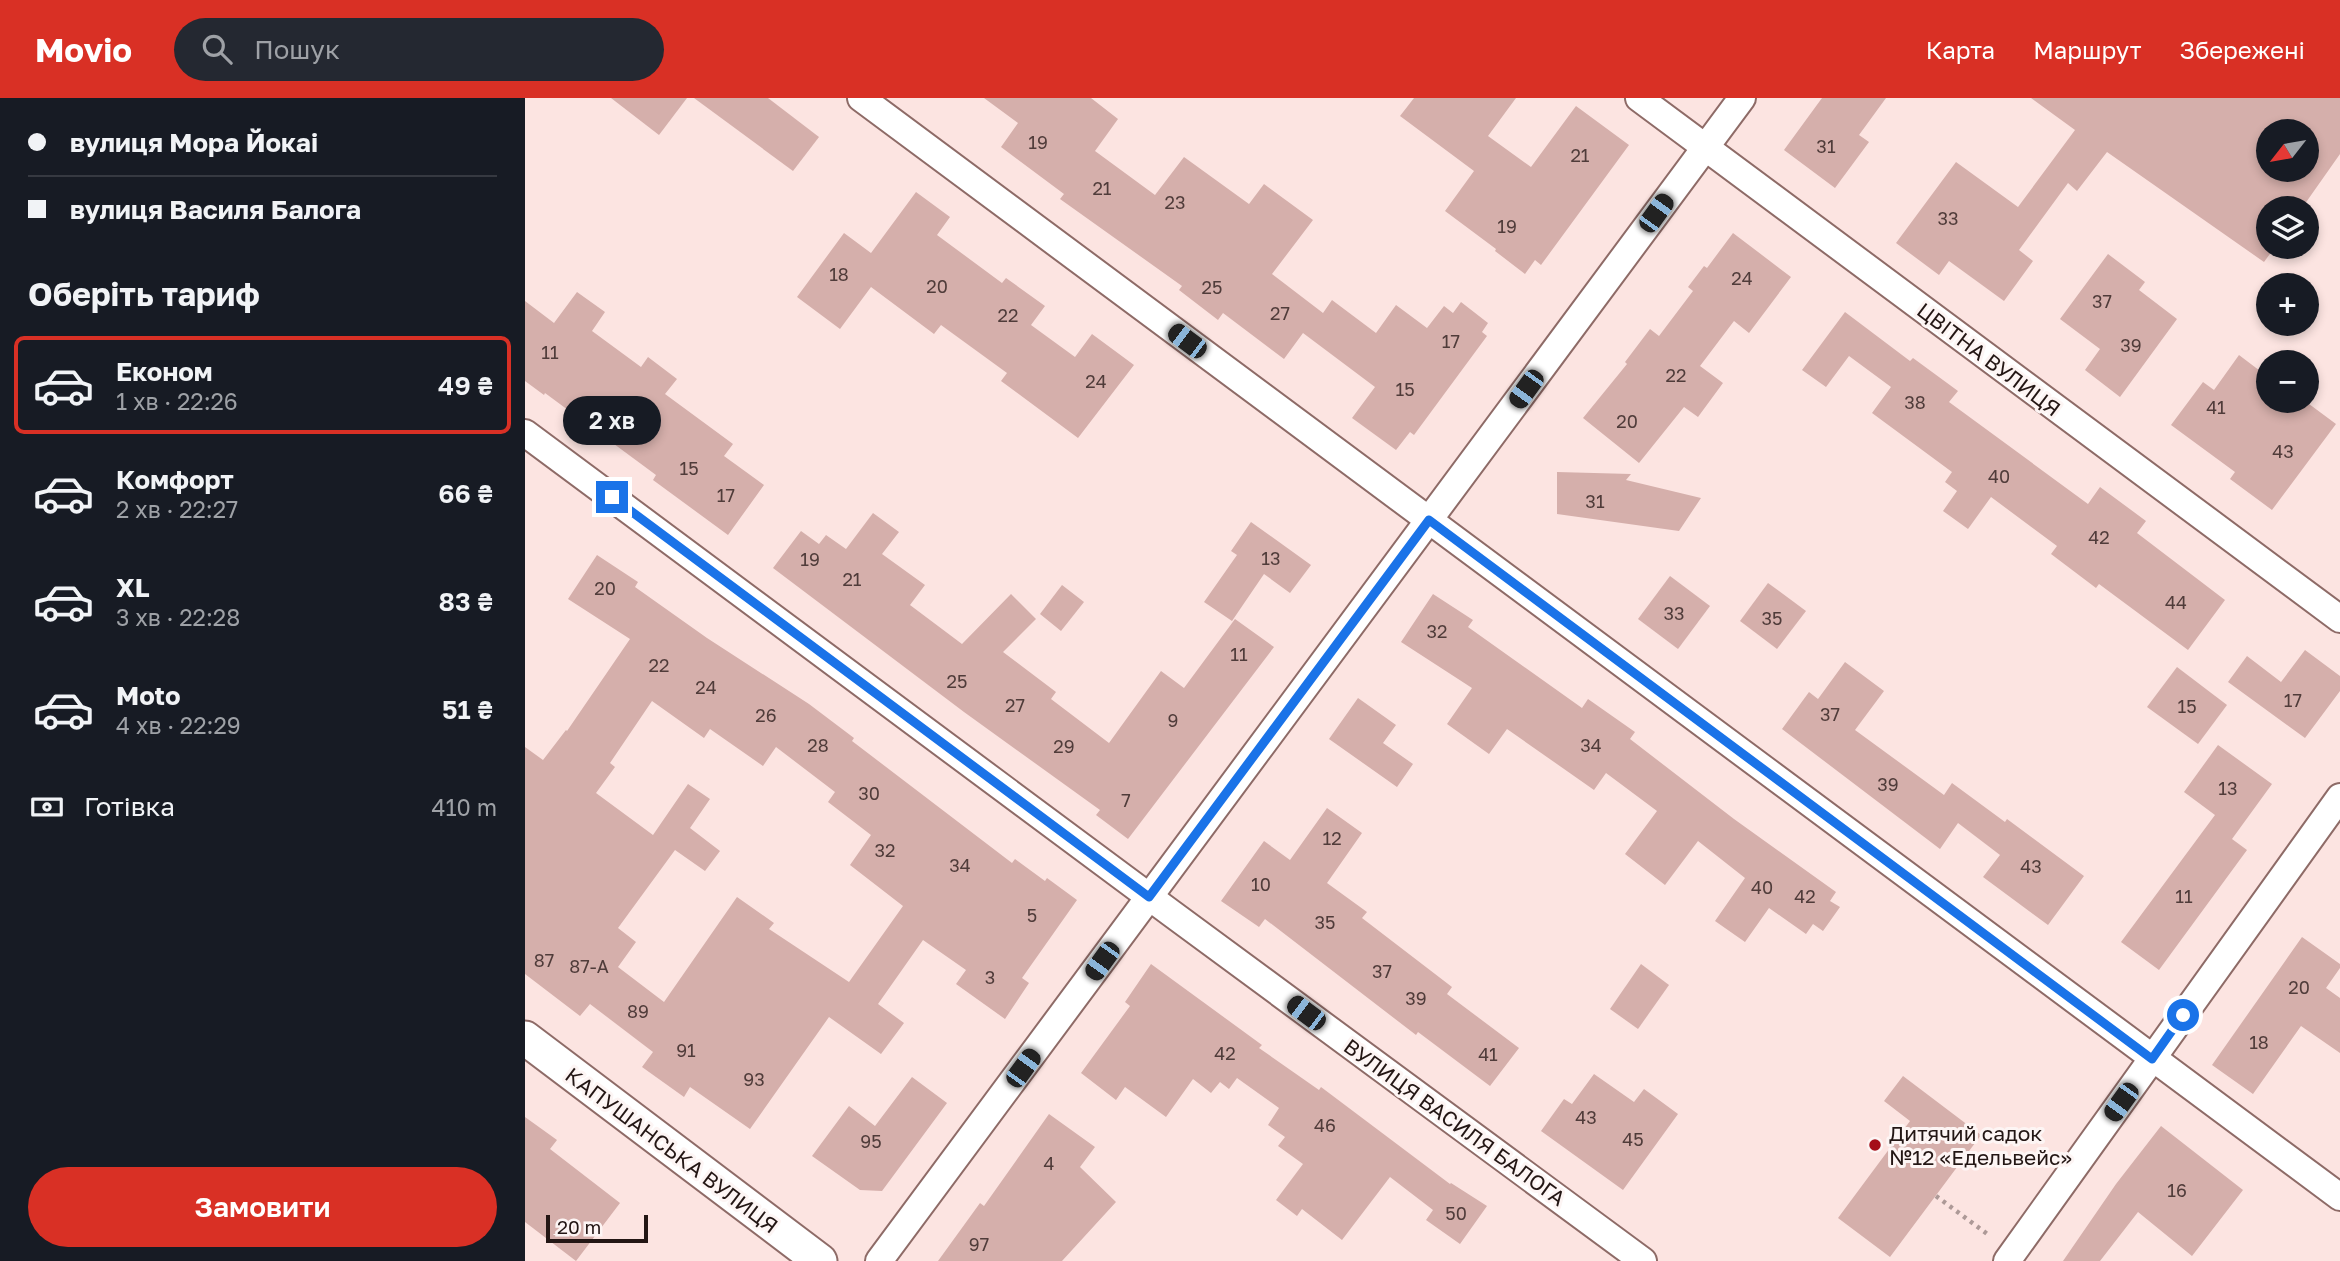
<!DOCTYPE html>
<html lang="uk">
<head>
<meta charset="utf-8">
<style>
	:root { --surface:#171b24; --page:#242831; --text:#f1f3f6; --muted:#9ea1a6; --line:#363941; --accent:#d93025 }
	body { margin:0; font-family:"Golos Text",sans-serif; background:var(--page); color:var(--text); height:100vh; display:flex; flex-direction:column; font-size:26px; white-space:nowrap }
	* { box-sizing:border-box; margin:0 }
	p { font-size:23px; color:var(--muted) }
	.icon { flex:none; width:38px; height:38px; fill:none; stroke:currentColor; stroke-width:2; stroke-linecap:round; stroke-linejoin:round }
	.map { position:relative; flex:1; overflow:hidden }
	.side { display:flex; flex-direction:column; background:var(--surface); width:525px }
	.side>* { flex:none }
	.banner { display:grid; align-content:center; height:154px; padding:0 28px; background:var(--surface) }
	.needle { width:46px; rotate:239deg }
	.buttons { position:absolute; left:1731px; top:21px; display:grid; gap:14px }
	.buttons a { display:grid; place-items:center; width:63px; height:63px; border-radius:50%; background:var(--surface); box-shadow:0 4px 10px #0003; font-size:35px }
	.scale { position:absolute; left:21px; bottom:18px; width:102px; box-sizing:border-box; padding-left:7px; border:4px solid #231614; border-top:0; font-size:19px; line-height:24px; white-space:nowrap; color:#231614; -webkit-text-stroke:5px #fdf5f4; paint-order:stroke }
	.end { position:absolute; width:32px; height:32px; margin:-16px; border:9px solid #1a73e8; background:#fff; box-shadow:0 0 0 4px #fff }
	.from { border-radius:50% }
	.bubble { position:absolute; height:49px; border-radius:24px; background:var(--surface); box-shadow:0 4px 10px #0003; font-size:23px; font-weight:600; line-height:49px; text-align:center }
	.car { position:absolute; width:21px; height:42px; margin:-21px -10px; border-radius:9px; box-shadow:0 0 5px 2px #0007; background:linear-gradient(#222 24%,#8ab4d8 0 40%,#222 0 76%,#8ab4d8 0 86%,#222 0) }
	.banner b { display:flex; align-items:center; gap:24px; height:66px; font-size:26px }
	.banner b+b { border-top:2px solid var(--line) }
	.banner i { width:18px; height:18px; background:var(--text) }
	ul { padding:0; list-style:none }
	li { display:flex; align-items:center; gap:21px; height:98px; margin:0 14px 10px; padding:0 14px; border:4px solid transparent; border-radius:10px }
	li div { flex:1 }
	li b { display:block; font-size:26px }
	li em { font-style:normal; font-weight:600 }
	li.current { border-color:var(--accent) }
	li>.icon { width:63px; height:63px; stroke-width:1.5 }
	h2 { padding:0 28px; font-size:32px; line-height:84px }
	.pay { display:flex; align-items:center; gap:18px; height:77px; padding:0 28px; font-size:26px }
	.pay p { margin-inline-start:auto }
	.action { display:flex; gap:14px; margin-top:auto; padding:14px 28px }
	.action a { flex:1; height:80px; border-radius:42px; background:var(--accent); color:#fff; font-size:28px; font-weight:600; line-height:80px; text-align:center }
	header { display:flex; align-items:center; gap:42px; box-sizing:border-box; height:98px; padding:0 35px; background:var(--accent); color:#fff }
	header strong { font-size:33px }
	nav { display:flex; gap:38px; margin-inline-start:auto; font-size:24px }
	.search { width:490px; height:63px; background:var(--page); display:flex; align-items:center; gap:18px; box-sizing:border-box; padding:0 24px; border-radius:38px; color:var(--muted); font-size:26px }
	main { display:flex; flex:1; min-height:0 }
	.map>svg:first-child { display:block }
	.building { fill:#d5afab; fill-rule:evenodd }
	.lines { fill:none; stroke-linecap:round; stroke-linejoin:round }
	.minor-casing { stroke:#8e6b67; stroke-width:30 }
	.tertiary-casing { stroke:#8e6b67; stroke-width:37 }
	.path { stroke:#ad9997; stroke-width:4.5; stroke-dasharray:3.5 5; stroke-linecap:butt }
	.minor { stroke:#fff; stroke-width:26 }
	.tertiary { stroke:#fff; stroke-width:33 }
	.route { stroke:#1a73e8; stroke-width:9 }
	.poi-dot { fill:#a50e18; stroke:#fdf5f4; stroke-width:2.5 }
	.labels { text-anchor:middle; dominant-baseline:central; stroke-width:6; stroke-linejoin:round; paint-order:stroke }
	.number-label { font-size:18px; fill:#503c3a }
	.street-label { font-size:21px; fill:#231614; stroke:#fdf5f4 }
	.poi-label { font-size:21px; fill:#231614; stroke:#fdf5f4; text-anchor:start }
</style>
</head>
<body>
<header>
<strong>Movio</strong>
<div class="search"><svg class="icon" aria-label="search" viewBox="0 0 24 24"><circle cx="10" cy="10" r="6"/><path d="M15 15l6 6"/></svg>Пошук</div>
<nav><a>Карта</a><a>Маршрут</a><a>Збережені</a></nav>
</header>
<main>
<section class="side">
<div class="banner">
<b><i class="from"></i>вулиця Мора Йокаі</b>
<b><i></i>вулиця Василя Балога</b>
</div>
<h2>Оберіть тариф</h2>
<ul>
<li class="current"><svg class="icon" aria-label="car" viewBox="0 0 24 24"><path d="M5 17H2v-5l4-1 3-4h7l3 4 3 1v5h-3M9 17h6M6 11h13"/><circle cx="7" cy="17" r="2"/><circle cx="17" cy="17" r="2"/></svg><div><b>Економ</b><p>1 хв · 22:26</p></div><em>49 ₴</em></li>
<li><svg class="icon" aria-label="car" viewBox="0 0 24 24"><path d="M5 17H2v-5l4-1 3-4h7l3 4 3 1v5h-3M9 17h6M6 11h13"/><circle cx="7" cy="17" r="2"/><circle cx="17" cy="17" r="2"/></svg><div><b>Комфорт</b><p>2 хв · 22:27</p></div><em>66 ₴</em></li>
<li><svg class="icon" aria-label="car" viewBox="0 0 24 24"><path d="M5 17H2v-5l4-1 3-4h7l3 4 3 1v5h-3M9 17h6M6 11h13"/><circle cx="7" cy="17" r="2"/><circle cx="17" cy="17" r="2"/></svg><div><b>XL</b><p>3 хв · 22:28</p></div><em>83 ₴</em></li>
<li><svg class="icon" aria-label="car" viewBox="0 0 24 24"><path d="M5 17H2v-5l4-1 3-4h7l3 4 3 1v5h-3M9 17h6M6 11h13"/><circle cx="7" cy="17" r="2"/><circle cx="17" cy="17" r="2"/></svg><div><b>Moto</b><p>4 хв · 22:29</p></div><em>51 ₴</em></li>
</ul>
<div class="pay"><svg class="icon" aria-label="cash" viewBox="0 0 24 24"><path d="M3 7h18v10H3z"/><circle cx="12" cy="12" r="2"/></svg>Готівка<p>410 m</p></div>
<div class="action"><a>Замовити</a></div>
</section>
<div class="map">
<svg width="1815" height="1163" viewBox="0 0 1815 1163">
	<rect width="100%" height="100%" fill="#fce4e1"/>
	<!-- building -->
	<g class="building">
		<path d="M86,0H162L134,37Z"/>
		<path d="M169,0H243L294,39L268,73Z"/>
		<path d="M459,0H566L593,21L570,53L630,97L659,59L724,106L739,86L788,122L747,176L798,215L807,202L851,235L871,207L902,230L919,208L928,215L936,204L963,225L957,234L962,238L889,337L885,334L871,352L827,320L850,289L778,235L759,261L698,215L693,222L654,192L657,188L535,101L539,96L476,49L493,25Z"/>
		<path d="M889,0H991L963,38L1006,69L1051,8L1104,47L1016,167L1010,162L1000,176L970,153L971,151L920,113L949,73L875,18Z"/>
		<path d="M1297,0H1361L1334,37L1344,44L1310,90L1259,52Z"/>
		<path d="M1506,0H1815V56L1777,110H1743V149H1750L1739,164L1582,54L1552,93L1543,85L1494,152L1508,163L1479,203L1424,163L1414,177L1371,145L1431,64L1493,109L1550,32ZM1743,33H1782V72H1743Z"/>
		<path d="M391,94L425,119L412,137L477,185L481,180L520,208L506,227L550,259L567,236L609,267L553,340L476,283L482,275L416,227L409,236L346,189L315,231L272,199L319,135L346,155Z"/>
		<path d="M1208,135L1266,179L1224,235L1209,223L1175,268L1198,285L1173,319L1159,309L1114,365L1058,320L1102,266L1100,264L1125,231L1134,238L1168,193L1163,189L1179,168L1182,170Z"/>
		<path d="M1583,156L1620,184L1614,192L1652,221L1595,299L1560,272L1575,251L1535,221Z"/>
		<path d="M52,194L80,214L67,233L116,269L123,259L152,281L140,296L208,346L199,358L239,387L203,437L128,382L131,377L20,295L19,297L0,283V203L29,225Z"/>
		<path d="M1320,214L1385,263L1388,260L1433,293L1424,304L1563,406L1575,389L1621,423L1612,435L1700,502L1663,552L1574,486L1571,490L1526,456L1532,448L1466,399L1443,431L1418,413L1432,393L1420,384L1427,374L1347,315L1366,289L1324,258L1301,289L1277,272Z"/>
		<path d="M1714,257L1743,279V303H1780L1811,326L1747,412L1705,381L1710,374L1646,327L1678,284L1689,292Z"/>
		<path d="M1032,374L1106,376L1101,382L1176,400L1154,433L1032,416Z"/>
		<path d="M348,415L374,434L357,456L400,487L385,507L437,546L486,496L511,521L478,554L531,594L526,601L584,645L636,573L659,590L710,521L749,549L603,741L571,717L575,712L439,614L248,470L276,433L294,446L301,437L321,451Z"/>
		<path d="M726,424L786,467L765,495L739,476L707,523L679,504L712,457L706,453Z"/>
		<path d="M72,457L113,484L110,489L182,540L284,606L329,640L327,643L487,765L490,761L520,783L522,780L552,802L497,880L504,885L480,921L431,886L441,872L398,842L353,906L379,925L356,956L304,919L225,1031L165,989L159,999L117,969L128,954L65,906L55,918L0,876V649L18,662L41,632L42,633L105,541L43,501ZM127,603L179,640L185,631L238,668L251,649L310,694L303,704L346,737L325,767L378,808L324,884L244,831L249,825L212,799L139,904L93,869L111,844L93,830L150,752L180,773L195,753L165,730L185,701L163,686L128,737L71,695L90,669L85,665Z"/>
		<path d="M1145,478L1185,508L1153,551L1113,521Z"/>
		<path d="M1243,485L1281,513L1252,551L1215,523Z"/>
		<path d="M537,487L559,504L536,533L515,516Z"/>
		<path d="M908,496L948,522L943,529L1057,610L1063,601L1110,634L1105,641L1209,721L1311,794L1305,803L1315,809L1298,833L1288,826L1281,836L1244,810L1220,844L1190,823L1220,780L1173,743L1140,787L1100,756L1132,713L1081,675L1069,692L982,631L964,656L922,626L947,590L876,544Z"/>
		<path d="M1780,552L1815,578V593L1780,640L1703,584L1722,558L1756,584Z"/>
		<path d="M1320,564L1359,593L1330,632L1419,697L1427,685L1480,724L1482,721L1559,778L1523,827L1458,779L1475,757L1433,725L1415,751L1257,631L1284,594L1293,601Z"/>
		<path d="M1652,569L1702,607L1673,646L1622,609Z"/>
		<path d="M833,600L871,627L858,645L888,666L872,689L804,641Z"/>
		<path d="M1693,647L1747,686L1707,741L1722,752L1634,872L1596,844L1690,717L1659,694Z"/>
		<path d="M802,710L837,735L802,785L842,814L837,820L927,889L922,896L994,950L965,988L893,934L891,937L740,821L734,829L696,803L739,743L765,762Z"/>
		<path d="M1777,839L1815,866V870L1801,890L1815,900V955L1776,928L1728,996L1687,967Z"/>
		<path d="M626,866L737,947L734,950L794,992L796,989L925,1086L926,1085L962,1108L935,1146L901,1122L908,1112L865,1079L817,1142L777,1111L772,1118L751,1102L778,1066L753,1048L760,1039L743,1027L754,1010L712,980L704,991L695,984L686,995L668,981L641,1019L600,989L591,1002L556,975L605,908L600,904Z"/>
		<path d="M1116,866L1144,887L1113,931L1085,911Z"/>
		<path d="M1069,976L1109,1004L1119,991L1153,1016L1098,1092L1016,1033L1039,1001L1047,1006Z"/>
		<path d="M1378,978L1456,1037L1365,1159L1313,1120L1385,1023L1359,1003Z"/>
		<path d="M387,979L422,1005L357,1093L335,1092L287,1058L324,1008L350,1028Z"/>
		<path d="M524,1016L570,1049L555,1069L591,1104L537,1163H413L455,1105L459,1108Z"/>
		<path d="M0,1019L32,1042L25,1051L95,1105L51,1163L0,1124Z"/>
		<path d="M1636,1028L1718,1092L1667,1158L1613,1114L1575,1163H1538L1591,1086Z"/>
	</g>
	<g class="lines">
		<!-- minor casing -->
		<g class="minor-casing">
			<g id="minor">
				<path d="M336,0L1815,1099"/>
				<path d="M1114,0L1815,521"/>
				<path d="M0,335L646,815L1118,1163"/>
				<path d="M354,1163L1217,0"/>
				<path d="M1482,1163L1815,699"/>
			</g>
		</g>
		<!-- tertiary casing -->
		<g class="tertiary-casing">
			<path id="tertiary" d="M0,940L295,1163"/>
		</g>
		<!-- path -->
		<path class="path" d="M1411,1098L1465,1138"/>
		<!-- minor -->
		<use href="#minor" class="minor"/>
		<!-- tertiary -->
		<use href="#tertiary" class="tertiary"/>
	</g>
	<g class="lines">
		<!-- route -->
		<path class="route" d="M87,399L624,799L904,422L1627,961L1658,917"/>
	</g>
	<!-- markers -->
	<circle class="poi-dot" cx="1350" cy="1047" r="7"/>
	<g class="labels">
		<!-- number labels -->
		<g class="number-label">
			<text x="513" y="44">19</text>
			<text x="1301" y="48">31</text>
			<text x="1055" y="57">21</text>
			<text x="577" y="90">21</text>
			<text x="650" y="104">23</text>
			<text x="1423" y="120">33</text>
			<text x="982" y="128">19</text>
			<text x="314" y="176">18</text>
			<text x="1217" y="180">24</text>
			<text x="412" y="188">20</text>
			<text x="687" y="189">25</text>
			<text x="1577" y="203">37</text>
			<text x="755" y="215">27</text>
			<text x="483" y="217">22</text>
			<text x="926" y="243">17</text>
			<text x="1606" y="247">39</text>
			<text x="25" y="254">11</text>
			<text x="1151" y="277">22</text>
			<text x="571" y="283">24</text>
			<text x="880" y="291">15</text>
			<text x="1390" y="304">38</text>
			<text x="1691" y="309">41</text>
			<text x="1102" y="323">20</text>
			<text x="1758" y="353">43</text>
			<text x="164" y="370">15</text>
			<text x="1474" y="378">40</text>
			<text x="201" y="397">17</text>
			<text x="1070" y="403">31</text>
			<text x="1574" y="439">42</text>
			<text x="746" y="460">13</text>
			<text x="285" y="461">19</text>
			<text x="327" y="481">21</text>
			<text x="80" y="490">20</text>
			<text x="1651" y="504">44</text>
			<text x="1149" y="515">33</text>
			<text x="1247" y="520">35</text>
			<text x="912" y="533">32</text>
			<text x="714" y="556">11</text>
			<text x="134" y="567">22</text>
			<text x="432" y="583">25</text>
			<text x="181" y="589">24</text>
			<text x="1768" y="602">17</text>
			<text x="490" y="607">27</text>
			<text x="1662" y="608">15</text>
			<text x="1305" y="616">37</text>
			<text x="241" y="617">26</text>
			<text x="648" y="622">9</text>
			<text x="293" y="647">28</text>
			<text x="1066" y="647">34</text>
			<text x="539" y="648">29</text>
			<text x="1363" y="686">39</text>
			<text x="1703" y="690">13</text>
			<text x="344" y="695">30</text>
			<text x="601" y="702">7</text>
			<text x="807" y="740">12</text>
			<text x="360" y="752">32</text>
			<text x="435" y="767">34</text>
			<text x="1506" y="768">43</text>
			<text x="736" y="786">10</text>
			<text x="1237" y="789">40</text>
			<text x="1280" y="798">42</text>
			<text x="1659" y="798">11</text>
			<text x="507" y="817">5</text>
			<text x="800" y="824">35</text>
			<text x="19" y="862">87</text>
			<text x="64" y="868">87-А</text>
			<text x="857" y="873">37</text>
			<text x="465" y="879">3</text>
			<text x="1774" y="889">20</text>
			<text x="891" y="900">39</text>
			<text x="113" y="913">89</text>
			<text x="1734" y="944">18</text>
			<text x="161" y="952">91</text>
			<text x="700" y="955">42</text>
			<text x="963" y="956">41</text>
			<text x="229" y="981">93</text>
			<text x="1061" y="1019">43</text>
			<text x="800" y="1027">46</text>
			<text x="1108" y="1041">45</text>
			<text x="346" y="1043">95</text>
			<text x="524" y="1065">4</text>
			<text x="1652" y="1092">16</text>
			<text x="931" y="1115">50</text>
			<text x="454" y="1146">97</text>
		</g>
		<!-- street labels -->
		<g class="street-label">
			<text transform="translate(1464 261) rotate(37)">ЦВІТНА ВУЛИЦЯ</text>
			<text transform="translate(930 1024) rotate(36)">ВУЛИЦЯ ВАСИЛЯ БАЛОГА</text>
			<text transform="translate(147 1052) rotate(37)">КАПУШАНСЬКА ВУЛИЦЯ</text>
		</g>
		<!-- poi labels -->
		<g class="poi-label">
			<text x="1364" y="1035">Дитячий садок<tspan x="1364" dy="24">№12 «Едельвейс»</tspan></text>
		</g>
	</g>
</svg>
<div class="buttons">
<a><svg class="needle" viewBox="-14 -14 28 28"><path d="M0-13l5 13h-10z" fill="#e53935"/><path d="M0 13l5-13h-10z" fill="#9ea1a6"/></svg></a>
<a><svg class="icon" aria-label="layers" viewBox="0 0 24 24"><path d="M12 4l9 5-9 5-9-5zM3 14l9 5 9-5"/></svg></a>
<a>+</a>
<a>−</a>
</div>
<div class="scale">20 m</div>
<i class="end from" style="left:1658px;top:917px"></i>
<i class="end" style="left:87px;top:399px"></i>
<div class="bubble" style="left:38px;top:298px;width:98px">2 хв</div>
<i class="car" style="left:1131px;top:115px;rotate:36deg"></i>
<i class="car" style="left:662px;top:243px;rotate:307deg"></i>
<i class="car" style="left:1001px;top:291px;rotate:216deg"></i>
<i class="car" style="left:577px;top:863px;rotate:216deg"></i>
<i class="car" style="left:781px;top:915px;rotate:307deg"></i>
<i class="car" style="left:498px;top:970px;rotate:36deg"></i>
<i class="car" style="left:1596px;top:1004px;rotate:216deg"></i>
</div>
</main>
</body>
</html>
